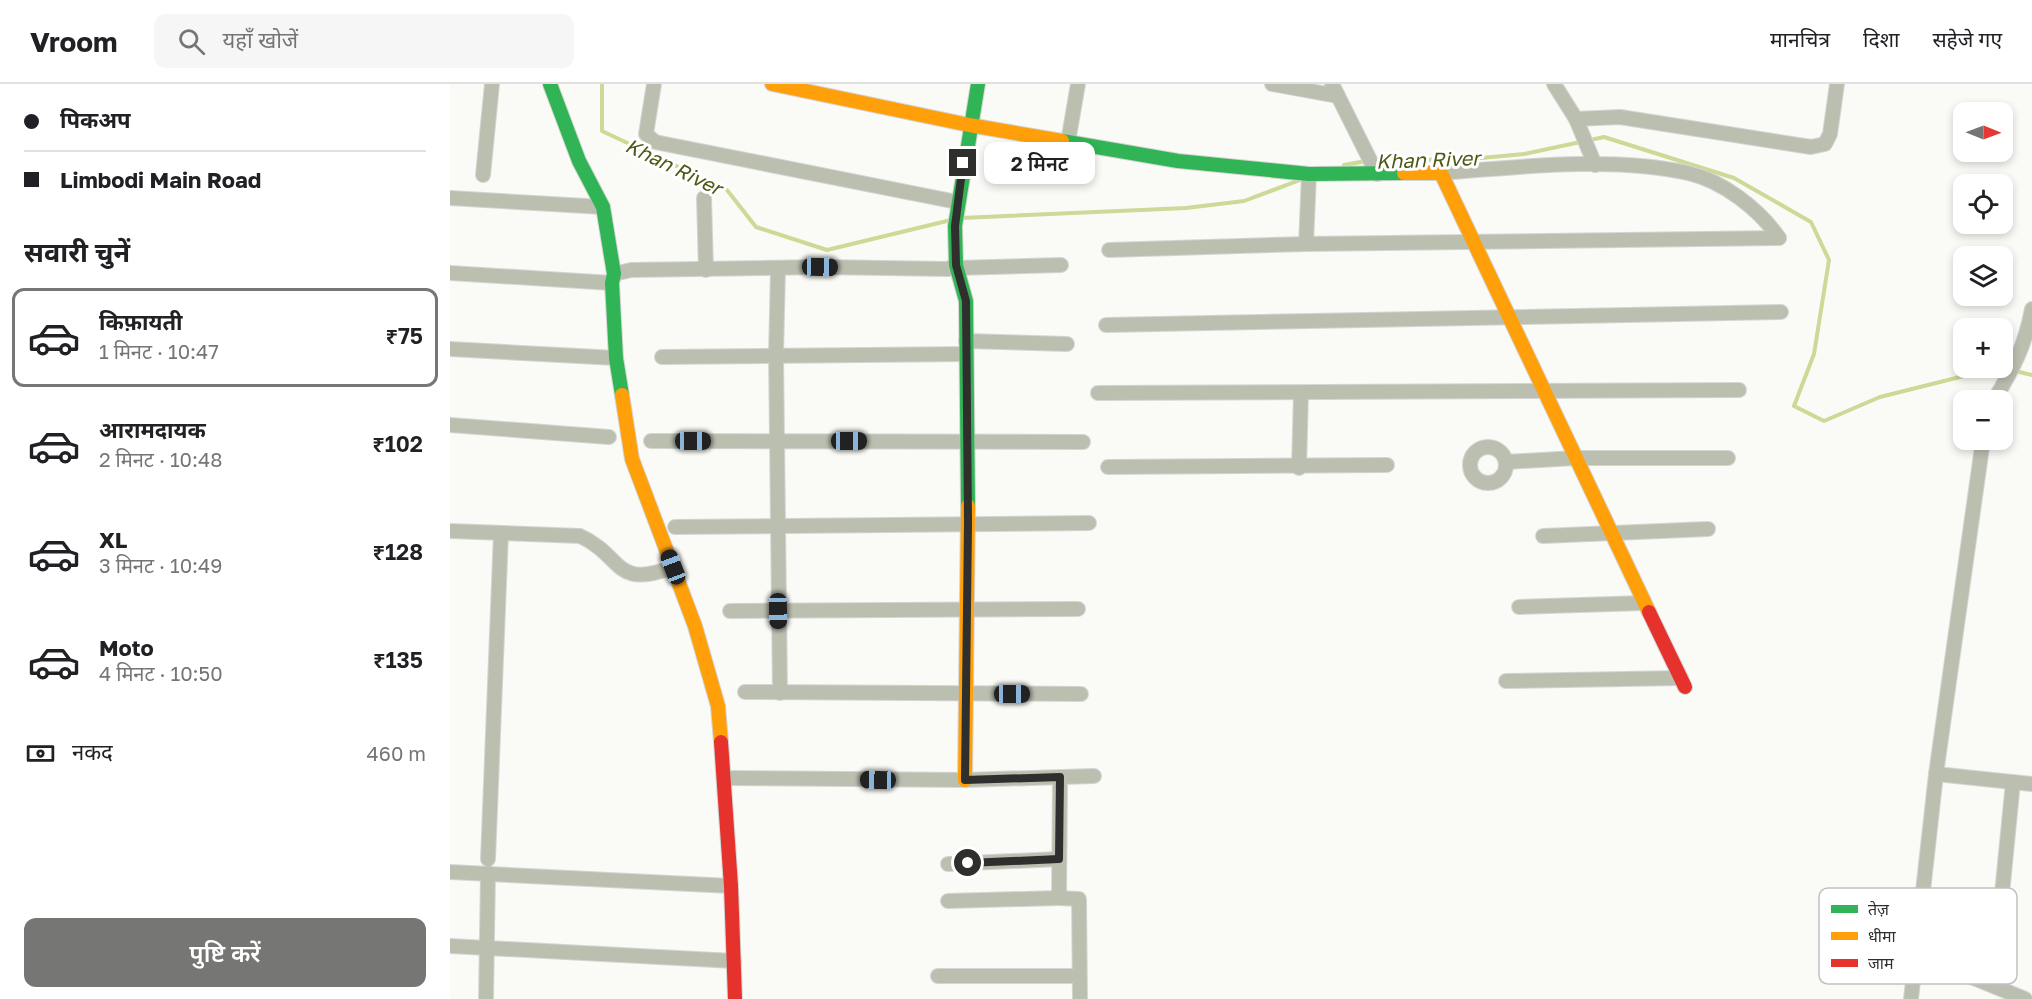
<!DOCTYPE html>
<html lang="hi">
<head>
<meta charset="utf-8">
<style>
	:root { --surface:#fff; --page:#f6f6f6; --text:#202124; --muted:#757577; --line:#e0e0e0; --accent:#767674 }
	body { margin:0; font-family:"Golos Text","Noto Sans Devanagari",sans-serif; background:var(--page); color:var(--text); height:100vh; display:flex; flex-direction:column; font-size:22px; white-space:nowrap }
	* { box-sizing:border-box; margin:0 }
	p { font-size:20px; color:var(--muted) }
	.icon { flex:none; width:33px; height:33px; fill:none; stroke:currentColor; stroke-width:2; stroke-linecap:round; stroke-linejoin:round }
	.map { position:relative; flex:1; overflow:hidden }
	.panel { display:flex; flex-direction:column; background:var(--surface); width:450px }
	.panel>* { flex:none }
	.guide { display:grid; align-content:center; height:132px; padding:0 24px; background:var(--surface) }
	.needle { width:39px; rotate:91deg }
	.controls { position:absolute; left:1503px; top:18px; display:grid; gap:12px }
	.controls a { display:grid; place-items:center; width:60px; height:60px; border-radius:12px; background:var(--surface); box-shadow:0 3px 9px #0003; font-size:30px }
	.end { position:absolute; width:27px; height:27px; margin:-14px; border:8px solid #2f2f2d; background:#fff; box-shadow:0 0 0 3px #fff }
	.from { border-radius:50% }
	.bubble { position:absolute; height:42px; border-radius:12px; background:var(--surface); box-shadow:0 3px 9px #0003; font-size:20px; font-weight:600; line-height:42px; text-align:center }
	.car { position:absolute; width:18px; height:36px; margin:-18px -9px; border-radius:8px; box-shadow:0 0 4px 2px #0007; background:linear-gradient(#222 24%,#8ab4d8 0 40%,#222 0 76%,#8ab4d8 0 86%,#222 0) }
	.guide b { display:flex; align-items:center; gap:21px; height:57px; font-size:22px }
	.guide b+b { border-top:2px solid var(--line) }
	.guide i { width:15px; height:15px; background:var(--text) }
	ul { padding:0; list-style:none }
	li { display:flex; align-items:center; gap:18px; height:99px; margin:0 12px 9px; padding:0 12px; border:3px solid transparent; border-radius:12px }
	li div { flex:1 }
	li b { display:block; font-size:22px }
	li em { font-style:normal; font-weight:600 }
	li.current { border-color:var(--accent) }
	li>.icon { width:54px; height:54px; stroke-width:1.5 }
	h2 { padding:0 24px; font-size:27px; line-height:72px }
	.pay { display:flex; align-items:center; gap:15px; height:66px; padding:0 24px; font-size:22px }
	.pay p { margin-inline-start:auto }
	.action { display:flex; gap:12px; margin-top:auto; padding:12px 24px }
	.action a { flex:1; height:69px; border-radius:12px; background:var(--accent); color:#fff; font-size:24px; font-weight:600; line-height:69px; text-align:center }
	header { display:flex; align-items:center; gap:36px; box-sizing:border-box; height:84px; padding:0 30px; background:var(--surface); border-bottom:2px solid var(--line) }
	header strong { font-size:28px }
	nav { display:flex; gap:33px; margin-inline-start:auto; font-size:21px }
	.search { width:420px; height:54px; background:var(--page); display:flex; align-items:center; gap:15px; box-sizing:border-box; padding:0 21px; border-radius:12px; color:var(--muted); font-size:22px }
	main { display:flex; flex:1; min-height:0 }
	.map>svg:first-child { display:block }
	.lines { fill:none; stroke-linecap:round; stroke-linejoin:round }
	.stream { stroke:#ccd997; stroke-width:4 }
	.street-casing { stroke:#d5d5d3; stroke-width:16 }
	.fast-casing { stroke:#d5d5d3; stroke-width:16 }
	.slow-casing { stroke:#d5d5d3; stroke-width:16 }
	.jam-casing { stroke:#d5d5d3; stroke-width:16 }
	.street { stroke:#bbbfb0; stroke-width:14 }
	.fast { stroke:#30b455; stroke-width:14 }
	.slow { stroke:#ff9f0a; stroke-width:14 }
	.jam { stroke:#e5322d; stroke-width:14 }
	.route { stroke:#2f2f2d; stroke-width:8 }
	.labels { text-anchor:middle; dominant-baseline:central; stroke-width:6; stroke-linejoin:round; paint-order:stroke }
	.water-label { font-size:20px; font-style:italic; fill:#4e5916; stroke:#fff }
	.key { fill:#fff; stroke:#c1c1c0; stroke-width:1.5 }
	.key-label { font-size:16px; fill:#2f2f2d }
</style>
</head>
<body>
<header>
<strong>Vroom</strong>
<div class="search"><svg class="icon" aria-label="search" viewBox="0 0 24 24"><circle cx="10" cy="10" r="6"/><path d="M15 15l6 6"/></svg>यहाँ खोजें</div>
<nav><a>मानचित्र</a><a>दिशा</a><a>सहेजे गए</a></nav>
</header>
<main>
<section class="panel">
<div class="guide">
<b><i class="from"></i>पिकअप</b>
<b><i></i>Limbodi Main Road</b>
</div>
<h2>सवारी चुनें</h2>
<ul>
<li class="current"><svg class="icon" aria-label="car" viewBox="0 0 24 24"><path d="M5 17H2v-5l4-1 3-4h7l3 4 3 1v5h-3M9 17h6M6 11h13"/><circle cx="7" cy="17" r="2"/><circle cx="17" cy="17" r="2"/></svg><div><b>किफ़ायती</b><p>1 मिनट · 10:47</p></div><em>₹75</em></li>
<li><svg class="icon" aria-label="car" viewBox="0 0 24 24"><path d="M5 17H2v-5l4-1 3-4h7l3 4 3 1v5h-3M9 17h6M6 11h13"/><circle cx="7" cy="17" r="2"/><circle cx="17" cy="17" r="2"/></svg><div><b>आरामदायक</b><p>2 मिनट · 10:48</p></div><em>₹102</em></li>
<li><svg class="icon" aria-label="car" viewBox="0 0 24 24"><path d="M5 17H2v-5l4-1 3-4h7l3 4 3 1v5h-3M9 17h6M6 11h13"/><circle cx="7" cy="17" r="2"/><circle cx="17" cy="17" r="2"/></svg><div><b>XL</b><p>3 मिनट · 10:49</p></div><em>₹128</em></li>
<li><svg class="icon" aria-label="car" viewBox="0 0 24 24"><path d="M5 17H2v-5l4-1 3-4h7l3 4 3 1v5h-3M9 17h6M6 11h13"/><circle cx="7" cy="17" r="2"/><circle cx="17" cy="17" r="2"/></svg><div><b>Moto</b><p>4 मिनट · 10:50</p></div><em>₹135</em></li>
</ul>
<div class="pay"><svg class="icon" aria-label="cash" viewBox="0 0 24 24"><path d="M3 7h18v10H3z"/><circle cx="12" cy="12" r="2"/></svg>नकद<p>460 m</p></div>
<div class="action"><a>पुष्टि करें</a></div>
</section>
<div class="map">
<svg width="1582" height="915" viewBox="0 0 1582 915">
	<rect width="100%" height="100%" fill="#fafbf7"/>
	<g class="lines">
		<!-- stream -->
		<g class="stream">
			<path d="M152,0V47L277,106L306,143L377,166L501,136"/>
			<path d="M923,75L1010,76L1074,70L1154,53L1284,94L1361,138L1379,176L1364,270L1344,322L1374,337L1430,313L1546,284"/>
			<path d="M894,81L916,77"/>
			<path d="M511,134L736,124L794,117L850,96"/>
			<path d="M1565,287L1582,291"/>
		</g>
		<!-- street casing -->
		<g class="street-casing">
			<g id="street">
				<path d="M204,0L196,50L205,58L507,118"/>
				<path d="M822,0L888,12"/>
				<path d="M882,0L927,90"/>
				<path d="M1104,0L1126,35"/>
				<path d="M618,58L628,0"/>
				<path d="M1145,81L1126,35L1170,33L1361,63L1375,60L1380,50L1387,0"/>
				<path d="M991,89C1067,83 1163,72 1238,89C1273,97 1309,125 1329,154"/>
				<path d="M33,91L42,0"/>
				<path d="M0,114L153,123"/>
				<path d="M254,114L256,186"/>
				<path d="M856,160L859,90"/>
				<path d="M659,166L856,160L1329,154"/>
				<path d="M328,184L326,271L330,609"/>
				<path d="M507,184L611,181"/>
				<path d="M0,189L162,199"/>
				<path d="M164,190L181,186L370,183L498,185L506,181"/>
				<path d="M656,241L1331,228"/>
				<path d="M516,257L617,260"/>
				<path d="M0,265L166,274"/>
				<path d="M212,273L516,270"/>
				<path d="M648,309L1289,306"/>
				<path d="M1544,316C1563,285 1575,262 1582,225"/>
				<path d="M0,341L159,353"/>
				<path d="M201,357L633,358"/>
				<circle cx="1038" cy="381" r="18"/>
				<path d="M1056,378L1125,374H1278"/>
				<path d="M658,383L937,381"/>
				<path d="M849,384L851,309"/>
				<path d="M225,443L639,439"/>
				<path d="M0,447L130,452C174,472 163,506 223,483"/>
				<path d="M1093,452L1258,445"/>
				<path d="M1069,523L1194,519"/>
				<path d="M280,527L628,525"/>
				<path d="M1056,597L1231,594"/>
				<path d="M295,608L631,610"/>
				<path d="M1486,690L1582,700"/>
				<path d="M610,693L609,814L629,815L630,915"/>
				<path d="M274,694L515,696L644,692"/>
				<path d="M38,775L51,449"/>
				<path d="M498,780L609,775"/>
				<path d="M0,788L281,802"/>
				<path d="M498,817L609,814"/>
				<path d="M0,862L284,877"/>
				<path d="M1465,882L1519,892L1575,915"/>
				<path d="M488,892H629"/>
				<path d="M1543,901L1563,698"/>
				<path d="M36,915L38,789"/>
				<path d="M1461,915L1486,690L1533,356"/>
			</g>
		</g>
		<!-- fast casing -->
		<g class="fast-casing">
			<g id="fast">
				<path d="M100,0L129,77L153,123L164,190L162,199L166,274L172,311"/>
				<path d="M612,57L728,77L859,90L954,89"/>
				<path d="M518,422L516,217L506,181L505,142L528,0"/>
			</g>
		</g>
		<!-- slow casing -->
		<g class="slow-casing">
			<g id="slow">
				<path d="M322,0L519,41L612,57"/>
				<path d="M954,89H991L1199,528"/>
				<path d="M172,311L182,375L245,542L268,622L271,658"/>
				<path d="M515,696L518,422"/>
			</g>
		</g>
		<!-- jam casing -->
		<g class="jam-casing">
			<g id="jam">
				<path d="M1199,528L1235,603"/>
				<path d="M271,658L281,802L285,915"/>
			</g>
		</g>
		<!-- street -->
		<use href="#street" class="street"/>
		<!-- fast -->
		<use href="#fast" class="fast"/>
		<!-- slow -->
		<use href="#slow" class="slow"/>
		<!-- jam -->
		<use href="#jam" class="jam"/>
	</g>
	<g class="lines">
		<!-- route -->
		<path class="route" d="M513,79L505,142L506,181L516,217L518,438L515,696L610,693L609,775L518,779"/>
	</g>
	<g class="labels">
		<!-- water labels -->
		<g class="water-label">
			<text transform="translate(978 75) rotate(-2)">Khan River</text>
			<text transform="translate(224 82) rotate(26)">Khan River</text>
		</g>
	</g>
	<!-- legend -->
	<rect x="1369" y="804" width="198" height="96" rx="9" class="key"/>
	<rect x="1381" y="821" width="27" height="8" fill="#30b455"/>
	<rect x="1381" y="848" width="27" height="8" fill="#ff9f0a"/>
	<rect x="1381" y="875" width="27" height="8" fill="#e5322d"/>
	<g class="key-label">
		<text x="1418" y="831">तेज़</text>
		<text x="1418" y="858">धीमा</text>
		<text x="1418" y="885">जाम</text>
	</g>
</svg>
<div class="controls">
<a><svg class="needle" viewBox="-14 -14 28 28"><path d="M0-13l5 13h-10z" fill="#e53935"/><path d="M0 13l5-13h-10z" fill="#757577"/></svg></a>
<a><svg class="icon" aria-label="locate" viewBox="0 0 24 24"><circle cx="12" cy="12" r="6"/><path d="M12 2v4M12 18v4M2 12h4M18 12h4"/></svg></a>
<a><svg class="icon" aria-label="layers" viewBox="0 0 24 24"><path d="M12 4l9 5-9 5-9-5zM3 14l9 5 9-5"/></svg></a>
<a>+</a>
<a>−</a>
</div>
<i class="end from" style="left:518px;top:779px"></i>
<i class="end" style="left:513px;top:79px"></i>
<div class="bubble" style="left:534px;top:58px;width:111px">2 मिनट</div>
<i class="car" style="left:370px;top:183px;rotate:91deg"></i>
<i class="car" style="left:243px;top:357px;rotate:90deg"></i>
<i class="car" style="left:399px;top:357px;rotate:90deg"></i>
<i class="car" style="left:223px;top:483px;rotate:339deg"></i>
<i class="car" style="left:328px;top:527px;rotate:179deg"></i>
<i class="car" style="left:562px;top:610px;rotate:90deg"></i>
<i class="car" style="left:428px;top:696px;rotate:271deg"></i>
</div>
</main>
</body>
</html>
